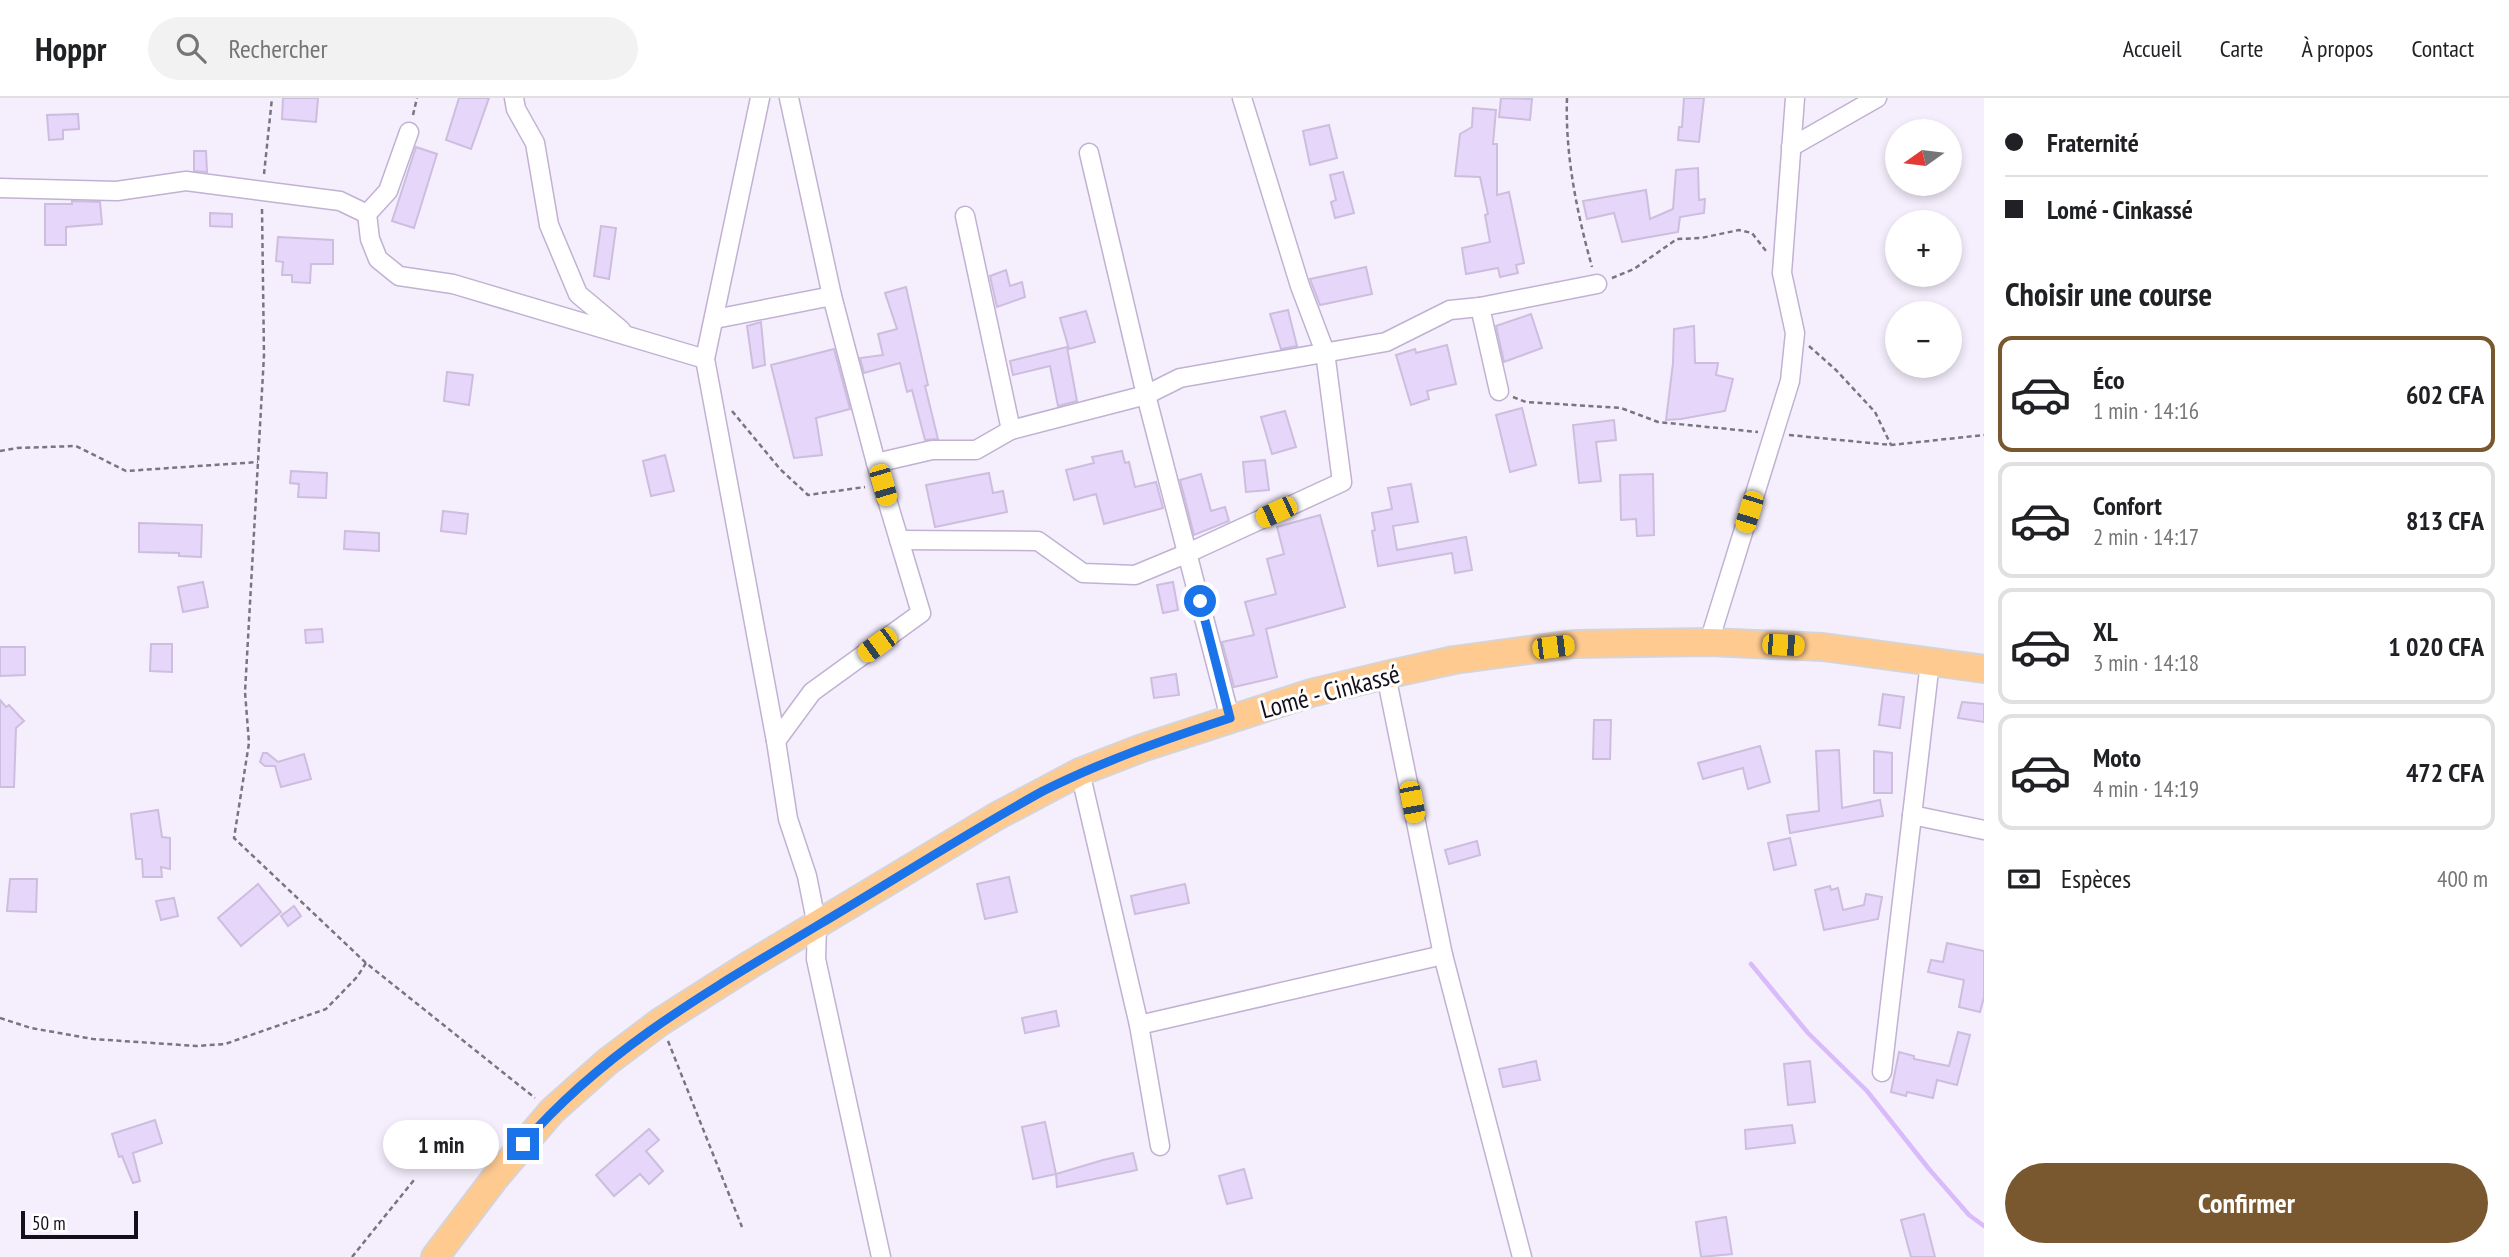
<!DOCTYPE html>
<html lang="fr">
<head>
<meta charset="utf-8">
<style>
	:root { --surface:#fff; --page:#f2f2f2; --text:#202124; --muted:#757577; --line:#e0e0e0; --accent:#79572f }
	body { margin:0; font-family:"PT Sans Narrow",sans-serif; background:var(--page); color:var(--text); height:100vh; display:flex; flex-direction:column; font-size:26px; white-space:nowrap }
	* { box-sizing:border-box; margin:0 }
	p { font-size:23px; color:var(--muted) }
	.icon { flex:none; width:38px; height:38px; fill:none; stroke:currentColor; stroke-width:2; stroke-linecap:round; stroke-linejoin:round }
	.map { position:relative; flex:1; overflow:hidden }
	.details { display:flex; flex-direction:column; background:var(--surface); width:525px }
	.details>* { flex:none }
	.guide { display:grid; align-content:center; height:154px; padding:0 21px; background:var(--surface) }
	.needle { width:46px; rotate:256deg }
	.fabs { position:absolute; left:1885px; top:21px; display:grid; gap:14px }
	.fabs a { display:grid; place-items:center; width:77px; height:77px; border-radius:50%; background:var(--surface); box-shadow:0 4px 10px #0003; font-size:35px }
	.scale { position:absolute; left:21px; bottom:18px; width:117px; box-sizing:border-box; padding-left:7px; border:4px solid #140e1a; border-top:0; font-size:19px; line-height:24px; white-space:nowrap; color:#140e1a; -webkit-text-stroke:5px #fff; paint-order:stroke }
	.end { position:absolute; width:32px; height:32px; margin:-16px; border:9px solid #1a73e8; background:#fff; box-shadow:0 0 0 4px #fff }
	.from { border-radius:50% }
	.bubble { position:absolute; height:49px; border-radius:24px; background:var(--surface); box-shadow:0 4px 10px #0003; font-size:23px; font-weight:700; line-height:49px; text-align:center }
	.car { position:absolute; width:21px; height:42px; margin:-21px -10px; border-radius:9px; box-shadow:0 0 5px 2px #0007; background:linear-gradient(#f5c518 24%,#345 0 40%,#f5c518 0 76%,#345 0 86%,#f5c518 0) }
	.guide b { display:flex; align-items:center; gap:24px; height:66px; font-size:26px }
	.guide b+b { border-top:2px solid var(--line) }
	.guide i { width:18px; height:18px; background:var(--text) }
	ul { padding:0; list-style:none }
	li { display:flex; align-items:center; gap:21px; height:116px; margin:0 14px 10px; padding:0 7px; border:4px solid var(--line); border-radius:14px }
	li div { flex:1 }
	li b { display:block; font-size:26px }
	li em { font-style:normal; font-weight:700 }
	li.on { border-color:var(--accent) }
	li>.icon { width:63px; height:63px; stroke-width:1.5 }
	h2 { padding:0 21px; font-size:32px; line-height:84px }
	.pay { display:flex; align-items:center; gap:18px; height:77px; padding:0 21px; font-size:26px }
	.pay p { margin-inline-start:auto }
	.action { display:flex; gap:14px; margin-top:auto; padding:14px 21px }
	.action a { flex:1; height:80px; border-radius:42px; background:var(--accent); color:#fff; font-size:28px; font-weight:700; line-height:80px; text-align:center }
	header { display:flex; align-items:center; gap:42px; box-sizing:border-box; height:98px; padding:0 35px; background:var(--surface); border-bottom:2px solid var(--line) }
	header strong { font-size:33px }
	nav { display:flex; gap:38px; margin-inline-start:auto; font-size:24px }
	.search { width:490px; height:63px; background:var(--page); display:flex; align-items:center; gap:18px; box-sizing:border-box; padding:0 24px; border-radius:38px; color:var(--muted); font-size:26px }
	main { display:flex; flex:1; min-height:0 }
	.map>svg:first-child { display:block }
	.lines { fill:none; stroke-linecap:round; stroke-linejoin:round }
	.stream { stroke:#d9bafa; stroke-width:4.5 }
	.building { fill:#e6d6f9; stroke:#cdbdde; stroke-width:2 }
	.minor-casing { stroke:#c1b1d3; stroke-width:21 }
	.highway-casing { stroke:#d5d4d6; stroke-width:30 }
	.path { stroke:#7a7481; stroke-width:2.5; stroke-dasharray:5 3.5; stroke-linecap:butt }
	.minor { stroke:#fff; stroke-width:18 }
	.highway { stroke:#feca90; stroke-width:26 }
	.route { stroke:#1a73e8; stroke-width:9 }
	.labels { text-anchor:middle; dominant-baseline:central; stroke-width:6; stroke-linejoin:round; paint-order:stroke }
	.street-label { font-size:26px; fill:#140e1a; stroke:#fff }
</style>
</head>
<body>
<header>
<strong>Hoppr</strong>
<div class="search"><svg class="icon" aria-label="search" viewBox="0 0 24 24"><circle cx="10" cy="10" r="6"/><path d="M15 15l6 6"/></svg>Rechercher</div>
<nav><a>Accueil</a><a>Carte</a><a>À propos</a><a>Contact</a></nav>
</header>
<main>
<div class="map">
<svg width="1984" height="1159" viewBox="0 0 1984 1159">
	<rect width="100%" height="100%" fill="#f5effd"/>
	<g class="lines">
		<!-- stream -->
		<path class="stream" d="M1751,866L1808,935L1867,993L1929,1071L1969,1117L1984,1128"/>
	</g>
	<!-- building -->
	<g class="building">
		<path d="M283,0H318L316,24L282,21Z"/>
		<path d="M459,0H489L471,51L446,42Z"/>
		<path d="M1501,0L1532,1L1530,22L1499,19Z"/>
		<path d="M1684,0H1704L1699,44L1678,42L1679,29H1682Z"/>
		<path d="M1473,10L1496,12L1493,46H1497V97L1509,94L1524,165L1516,167L1518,175L1500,179L1498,170L1466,176L1462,150L1490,144L1485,117L1488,116L1480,79L1455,78L1460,36L1472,29Z"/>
		<path d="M78,16L79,31L63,32V41L49,42L47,17Z"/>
		<path d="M1329,27L1337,60L1310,67L1303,33Z"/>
		<path d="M416,49L437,56L414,130L392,123Z"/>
		<path d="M194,53H206L207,74L194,73Z"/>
		<path d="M1698,70L1699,102L1705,101L1704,115L1680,119L1678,134L1622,144L1614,115L1587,121L1583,103L1646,92L1650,121L1673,111L1676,72Z"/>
		<path d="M1343,74L1354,115L1335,120L1331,104L1336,102L1330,77Z"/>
		<path d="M72,103L100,104L102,126L66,129V147H45V106H72Z"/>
		<path d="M210,115L232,116V129L210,128Z"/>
		<path d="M601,128L616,130L609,181L594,178Z"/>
		<path d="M278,139L333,142V166H311L310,185L292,184V177H282L283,164L276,163Z"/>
		<path d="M1366,169L1372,196L1320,207L1310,181Z"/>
		<path d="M1006,172L1010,188L1022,184L1025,199L997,209L990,178Z"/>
		<path d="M906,189L928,287L925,288L938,341L925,342L912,292L907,294L900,265L864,275L860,260L883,257L878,236L897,231L885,195Z"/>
		<path d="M1288,212L1297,248L1281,251L1270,216Z"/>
		<path d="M1086,213L1095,244L1069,251L1060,220Z"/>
		<path d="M1531,216L1542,250L1504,264L1496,228Z"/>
		<path d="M761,224L765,267L753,270L747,228Z"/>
		<path d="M1694,228L1695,265H1718L1716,277L1733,281L1725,313L1681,321L1666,322L1673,265L1674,231Z"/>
		<path d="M1447,247L1456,286L1427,293L1429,301L1411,307L1396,257L1415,251L1416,255Z"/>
		<path d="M1067,249L1077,303L1058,308L1050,268L1013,277L1010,263Z"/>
		<path d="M834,251L850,311L816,320L822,357L794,360L771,267Z"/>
		<path d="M447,274L473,277L469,307L444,303Z"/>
		<path d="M1522,310L1536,367L1510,374L1496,317Z"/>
		<path d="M1285,313L1296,349L1272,356L1261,319Z"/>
		<path d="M1614,322L1616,342L1596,344L1601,383L1579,385L1573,327Z"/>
		<path d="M1122,353L1125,365L1129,364L1135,389L1156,384L1163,410L1104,426L1096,396L1074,402L1066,372L1094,365L1092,359Z"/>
		<path d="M665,357L674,393L651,398L643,363Z"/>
		<path d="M1265,362L1269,392L1246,394L1243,364Z"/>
		<path d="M291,373L327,375L326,400L298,399L299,386L290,385Z"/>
		<path d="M989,375L993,395L1003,393L1007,414L935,429L926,387Z"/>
		<path d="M1201,376L1211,413L1225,409L1229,423L1194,437L1180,382Z"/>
		<path d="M1653,376L1654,437L1637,438L1636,421L1621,422L1620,377Z"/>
		<path d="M1411,386L1418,424L1393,428L1397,452L1466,439L1472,472L1455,475L1452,455L1378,468L1372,433L1375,432L1372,415L1392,411L1388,390Z"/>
		<path d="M443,413L468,416L466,436L441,433Z"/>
		<path d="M1320,417L1345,509L1266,531L1277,579L1234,589L1222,544L1254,537L1245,504L1276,496L1267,461L1284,456L1277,429Z"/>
		<path d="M139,425L202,427L201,459L179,458V455L139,454Z"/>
		<path d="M345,433L379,435V453L344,451Z"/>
		<path d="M203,484L208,509L183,514L178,489Z"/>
		<path d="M1173,484L1178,512L1163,515L1157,487Z"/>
		<path d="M322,531L323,544L306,545L305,532Z"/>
		<path d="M151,546H172V574L150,573Z"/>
		<path d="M0,549H25V577L0,578Z"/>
		<path d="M1176,576L1179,597L1154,600L1151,580Z"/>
		<path d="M1883,596L1904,599L1900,630L1879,627Z"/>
		<path d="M0,602L6,609L9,607L24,623L16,630L14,689H0Z"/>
		<path d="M1962,604L1984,606V624L1958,620Z"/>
		<path d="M1594,622H1611L1610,661H1593Z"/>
		<path d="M1760,648L1770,684L1748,691L1743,670L1703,681L1698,665Z"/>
		<path d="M1839,652L1842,710L1880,702L1883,718L1790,735L1787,717L1819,713L1816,653Z"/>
		<path d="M1874,653L1892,655V695H1874Z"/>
		<path d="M263,655H267L278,664L304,656L311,681L281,689L275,668H265L260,664Z"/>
		<path d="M158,712L162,739L170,740V771L161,769L162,779H143L142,761H136L131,716Z"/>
		<path d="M1790,740L1796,767L1774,772L1768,745Z"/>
		<path d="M1477,743L1480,757L1449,766L1445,752Z"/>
		<path d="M1009,779L1017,814L985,821L977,786Z"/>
		<path d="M10,781H37L36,814L7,813Z"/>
		<path d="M258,786L281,814L241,848L218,820Z"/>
		<path d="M1185,786L1189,805L1135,816L1131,798Z"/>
		<path d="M1830,788L1831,792L1838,790L1843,812L1864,807L1866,796L1882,799L1878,821L1824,832L1815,792Z"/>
		<path d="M174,800L178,818L161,822L156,803Z"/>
		<path d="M294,808L301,818L288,828L281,818Z"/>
		<path d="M1947,845L1984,853V899L1980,914L1959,909L1964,882L1928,874L1931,862L1943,864Z"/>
		<path d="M1056,913L1059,928L1025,935L1022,920Z"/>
		<path d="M1958,934L1970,937L1957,987L1937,982L1933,1000L1907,994L1906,998L1891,994L1899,954L1914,958V961L1949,968Z"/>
		<path d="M1536,963L1540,982L1503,989L1499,971Z"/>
		<path d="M1810,963L1815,1004L1788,1007L1784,966Z"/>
		<path d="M155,1022L162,1045L133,1055L140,1083L133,1085L122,1058L119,1059L112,1036Z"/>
		<path d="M1045,1024L1056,1076L1033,1081L1022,1029Z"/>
		<path d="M1792,1027L1795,1045L1746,1051L1745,1032Z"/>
		<path d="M649,1031L659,1042L646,1053L663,1073L649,1086L640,1076L614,1098L596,1077Z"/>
		<path d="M1133,1055L1137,1072L1057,1089L1056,1076L1103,1062Z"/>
		<path d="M1244,1071L1252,1100L1227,1106L1219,1078Z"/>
		<path d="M1924,1116L1935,1159H1911L1901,1122Z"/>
		<path d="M1726,1119L1732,1156L1701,1159L1696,1124Z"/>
	</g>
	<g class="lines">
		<!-- minor casing -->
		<g class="minor-casing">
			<g id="minor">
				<path d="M514,0L516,11L535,45L549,127L578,196L621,232"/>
				<path d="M760,0L705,261L776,643L788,721L807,778L817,828L816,861L881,1159"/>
				<path d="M409,34L388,93L367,116L370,141L378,161L399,178L453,186L705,261"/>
				<path d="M1791,49L1877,0"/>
				<path d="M1089,55L1146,297L1230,620"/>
				<path d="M0,90L117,93L186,83L340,103L367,116"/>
				<path d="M965,118L1011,332"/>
				<path d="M1480,209L1499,293"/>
				<path d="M715,221L832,198"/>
				<path d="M876,365L932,352H976L1011,332L1146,297L1180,280L1386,244L1450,212L1480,209L1597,186"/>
				<path d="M899,442L1038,443L1083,475L1135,477L1188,455L1342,384L1325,254L1300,188L1242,0"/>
				<path d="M1709,544L1790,283L1795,235L1782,175L1795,0"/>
				<path d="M1386,577L1443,857"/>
				<path d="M776,643L812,594L921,515L876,365L832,198L789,0"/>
				<path d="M1080,674L1139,927L1160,1048"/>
				<path d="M1912,717L1984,732"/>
				<path d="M1139,927L1443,857L1522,1159"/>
				<path d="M1882,974L1930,564"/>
			</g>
		</g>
		<!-- highway casing -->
		<g class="highway-casing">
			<path id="highway" d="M435,1159L495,1080L552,1013L607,964L660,924L751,866L997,718L1080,674L1142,650L1311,595L1386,577L1454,562L1574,546L1709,544L1823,549L1984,571"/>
		</g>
		<!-- path -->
		<g class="path">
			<path d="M1567,0C1565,57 1577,115 1592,169"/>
			<path d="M413,17L417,0"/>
			<path d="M264,76L272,0"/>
			<path d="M262,111L264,257L245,594L249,645L234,740L366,865L535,1000"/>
			<path d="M1612,180L1634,171L1677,141L1701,140L1739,132L1752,135L1766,153"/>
			<path d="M1809,248L1836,272L1875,314L1891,347"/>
			<path d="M1513,299L1526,304L1621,310L1658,324L1758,334"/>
			<path d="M732,313L780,371L808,397L865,389"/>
			<path d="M1789,337L1891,347L1984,337"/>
			<path d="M0,353L17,350L76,348L126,373L258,364"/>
			<path d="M0,920L31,930L93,941L197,948L225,946L326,911L357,879L366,865"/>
			<path d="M668,943L742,1129"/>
			<path d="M352,1159L414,1082"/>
		</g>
		<!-- minor -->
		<use href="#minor" class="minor"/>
		<!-- highway -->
		<use href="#highway" class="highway"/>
	</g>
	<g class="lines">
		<!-- route -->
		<path class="route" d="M523,1046C606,950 712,891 820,826C894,782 967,735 1043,693C1103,663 1166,641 1230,620L1200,503"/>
	</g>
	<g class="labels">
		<!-- street labels -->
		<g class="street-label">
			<text transform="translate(1330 593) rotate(-15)">Lomé - Cinkassé</text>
		</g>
	</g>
</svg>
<div class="fabs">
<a><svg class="needle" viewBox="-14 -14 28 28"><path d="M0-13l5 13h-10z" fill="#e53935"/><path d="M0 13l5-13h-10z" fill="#757577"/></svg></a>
<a>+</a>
<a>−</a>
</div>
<div class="scale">50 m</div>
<i class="end from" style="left:1200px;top:503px"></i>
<i class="end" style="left:523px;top:1046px"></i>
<div class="bubble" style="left:383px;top:1022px;width:116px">1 min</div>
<i class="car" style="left:883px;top:387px;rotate:164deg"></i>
<i class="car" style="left:1276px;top:414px;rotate:245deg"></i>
<i class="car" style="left:1749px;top:414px;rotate:197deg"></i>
<i class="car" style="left:877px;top:547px;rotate:234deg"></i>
<i class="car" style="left:1783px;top:547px;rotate:93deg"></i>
<i class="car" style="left:1553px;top:549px;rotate:83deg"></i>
<i class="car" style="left:1412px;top:704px;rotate:169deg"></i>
</div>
<section class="details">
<div class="guide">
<b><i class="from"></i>Fraternité</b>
<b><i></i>Lomé - Cinkassé</b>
</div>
<h2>Choisir une course</h2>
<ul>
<li class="on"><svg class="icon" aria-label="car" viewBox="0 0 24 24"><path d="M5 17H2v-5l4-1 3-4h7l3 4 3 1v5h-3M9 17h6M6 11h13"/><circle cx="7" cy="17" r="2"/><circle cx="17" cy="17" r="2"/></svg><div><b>Éco</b><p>1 min · 14:16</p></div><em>602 CFA</em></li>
<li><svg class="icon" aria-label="car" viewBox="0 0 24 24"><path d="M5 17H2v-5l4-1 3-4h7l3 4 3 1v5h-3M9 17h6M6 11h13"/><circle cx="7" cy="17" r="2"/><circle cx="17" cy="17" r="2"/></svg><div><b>Confort</b><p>2 min · 14:17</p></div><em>813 CFA</em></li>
<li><svg class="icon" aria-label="car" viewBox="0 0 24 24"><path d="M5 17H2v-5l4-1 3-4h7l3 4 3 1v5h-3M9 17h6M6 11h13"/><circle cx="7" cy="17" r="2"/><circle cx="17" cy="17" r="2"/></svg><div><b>XL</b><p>3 min · 14:18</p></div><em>1 020 CFA</em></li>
<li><svg class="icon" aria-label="car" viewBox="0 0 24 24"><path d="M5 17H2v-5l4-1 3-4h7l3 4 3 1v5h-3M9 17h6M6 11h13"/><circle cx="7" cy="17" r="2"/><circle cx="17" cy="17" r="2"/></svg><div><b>Moto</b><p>4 min · 14:19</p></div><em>472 CFA</em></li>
</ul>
<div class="pay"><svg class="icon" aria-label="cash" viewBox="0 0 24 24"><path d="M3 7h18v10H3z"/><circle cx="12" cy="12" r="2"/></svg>Espèces<p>400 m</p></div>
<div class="action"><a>Confirmer</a></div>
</section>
</main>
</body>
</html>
